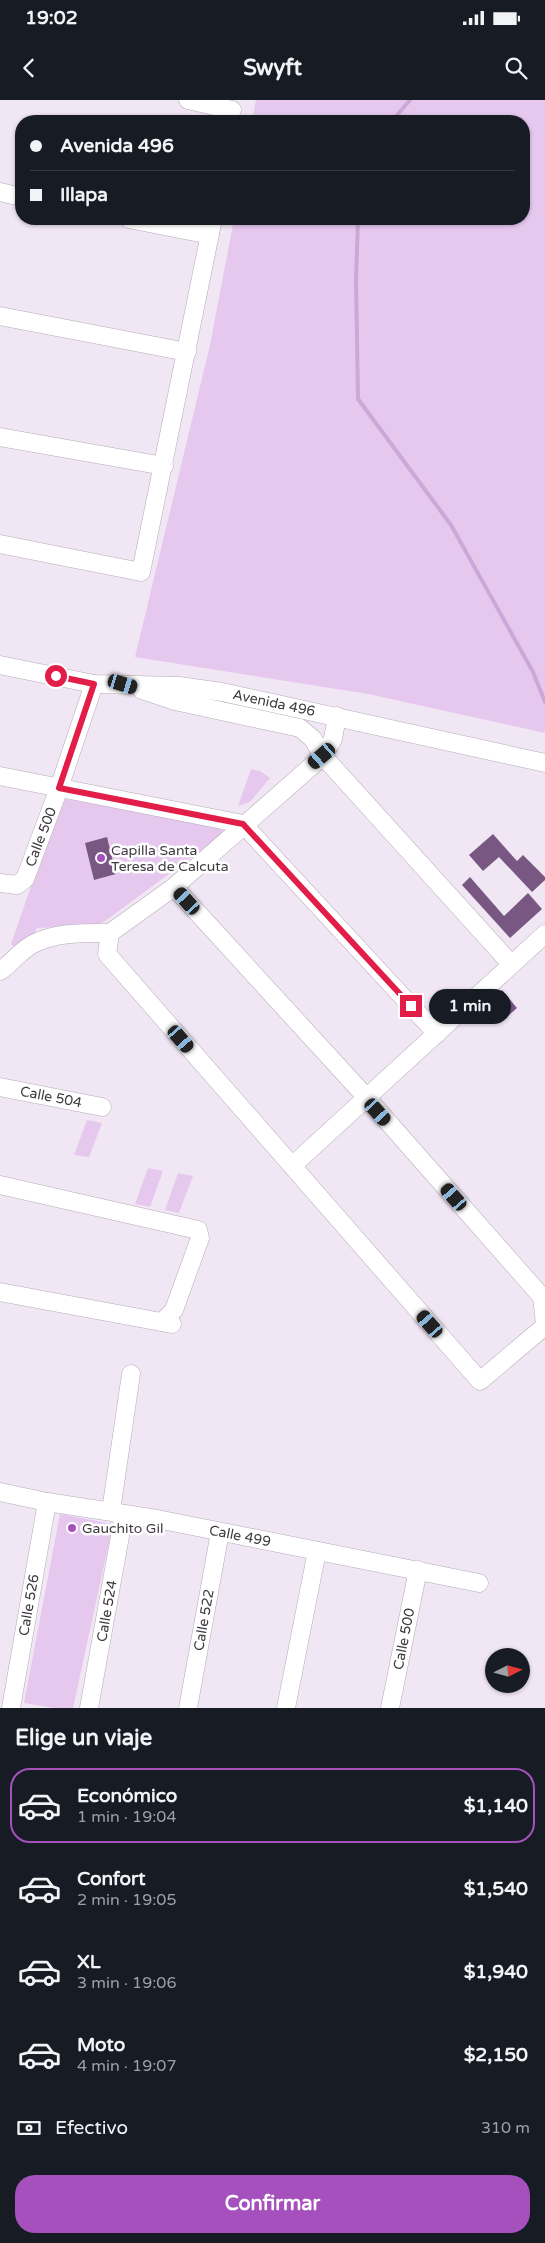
<!DOCTYPE html>
<html lang="es">
<head>
<meta charset="utf-8">
<style>
	:root { --surface:#171b24; --page:#242831; --text:#f1f3f6; --muted:#9ea1a6; --line:#363941; --accent:#a650be }
	body { margin:0; font-family:"Varela Round",sans-serif; background:var(--page); color:var(--text); height:100vh; display:flex; flex-direction:column; font-size:19px; white-space:nowrap }
	* { box-sizing:border-box; margin:0 }
	p { font-size:16px; color:var(--muted) }
	.icon { flex:none; width:28px; height:28px; fill:none; stroke:currentColor; stroke-width:2; stroke-linecap:round; stroke-linejoin:round }
	.map { position:relative; height:1608px; overflow:hidden }
	.drawer { display:flex; flex-direction:column; background:var(--surface); flex:1 }
	.drawer>* { flex:none }
	.top-card { position:absolute; left:15px; top:15px; width:515px; height:110px; border-radius:20px; box-shadow:0 1px 4px #0004; display:grid; align-content:center; height:110px; padding:0 15px; background:var(--surface) }
	.needle { width:32px; rotate:84deg }
	.tools { position:absolute; left:485px; top:1548px; display:grid; gap:10px }
	.tools a { display:grid; place-items:center; width:45px; height:45px; border-radius:50%; background:var(--surface); box-shadow:0 1px 4px #0004; font-size:25px }
	.end { position:absolute; width:22px; height:22px; margin:-11px; border:6px solid #e11d48; background:#fff; box-shadow:0 0 0 2px #fff }
	.from { border-radius:50% }
	.bubble { position:absolute; height:35px; border-radius:18px; background:var(--surface); box-shadow:0 1px 4px #0004; font-size:16px; font-weight:800; line-height:35px; text-align:center }
	.car { position:absolute; width:15px; height:30px; margin:-15px -8px; border-radius:6px; box-shadow:0 0 4px 1px #0007; background:linear-gradient(#222 24%,#8ab4d8 0 40%,#222 0 76%,#8ab4d8 0 86%,#222 0) }
	.top-card b { display:flex; align-items:center; gap:18px; height:48px; font-size:19px }
	.top-card b+b { border-top:1px solid var(--line) }
	.top-card i { width:12px; height:12px; background:var(--text) }
	ul { padding:0; list-style:none }
	li { display:flex; align-items:center; gap:15px; height:75px; margin:0 10px 8px; padding:0 5px; border:2px solid transparent; border-radius:20px }
	li div { flex:1 }
	li b { display:block; font-size:19px }
	li em { font-style:normal; font-weight:800 }
	li.current { border-color:var(--accent) }
	li>.icon { width:45px; height:45px; stroke-width:1.5 }
	h2 { padding:0 15px; font-size:22px; line-height:60px }
	.pay { display:flex; align-items:center; gap:12px; height:55px; padding:0 15px; font-size:19px }
	.pay p { margin-inline-start:auto }
	.button { display:flex; gap:10px; margin-top:auto; padding:10px 15px }
	.button a { flex:1; height:58px; border-radius:20px; background:var(--accent); color:#fff; font-size:20px; font-weight:800; line-height:58px; text-align:center }
	.status { display:flex; justify-content:space-between; align-items:center; height:35px; padding:0 25px; background:var(--surface); direction:ltr }
	.status svg { height:14px; fill:currentColor }
	header { display:flex; justify-content:space-between; align-items:center; height:65px; padding:0 15px; background:var(--surface); font-size:22px; font-weight:800 }
	.map>svg:first-child { display:block }
	.green { fill:#e6c8ef }
	.lines { fill:none; stroke-linecap:round; stroke-linejoin:round }
	.stream { stroke:#cca7d7; stroke-width:4 }
	.building { fill:#785782 }
	.minor-casing { stroke:#b5abb8; stroke-width:19 }
	.minor { stroke:#fff; stroke-width:18 }
	.route { stroke:#e11d48; stroke-width:6 }
	.poi-dot { fill:#a650be; stroke:#fff; stroke-width:2 }
	.labels { text-anchor:middle; dominant-baseline:central; stroke-width:5; stroke-linejoin:round; paint-order:stroke }
	.street-label { font-size:14px; fill:#3f3b40; stroke:#fff }
	.poi-label { font-size:14px; fill:#3f3b40; stroke:#fff; text-anchor:start }
</style>
</head>
<body>
<div class="status"><b>19:02</b><svg viewBox="0 0 49 12"><path d="M0 12V9h3v3zM5 12V6h3v6zM10 12V3h3v9zM15 12V0h3v12zM26 1h20v11H26zM47 4h2v5h-2z"/></svg></div>
<header><svg class="icon" aria-label="back" viewBox="0 0 24 24"><path d="M15 5l-7 7 7 7"/></svg>Swyft<svg class="icon" aria-label="search" viewBox="0 0 24 24"><circle cx="10" cy="10" r="6"/><path d="M15 15l6 6"/></svg></header>
<div class="map">
<svg width="545" height="1608" viewBox="0 0 545 1608">
	<rect width="100%" height="100%" fill="#f1e6f4"/>
	<!-- green -->
	<g class="green">
		<path d="M256,0H545V633L368,594L135,557L210,245L234,119H524V21H252Z"/>
		<path d="M251,669L260,671L270,678L250,702L238,706Z"/>
		<path d="M64,699L105,705L222,729L223,734L105,821L94,826L37,828L34,834L16,848L11,844L60,703Z"/>
		<path d="M87,1020L102,1023L89,1057L74,1055Z"/>
		<path d="M148,1068L163,1071L150,1107L135,1104Z"/>
		<path d="M178,1073L193,1076L179,1113L165,1110Z"/>
		<path d="M60,1414L113,1424L73,1608H54L24,1603Z"/>
	</g>
	<g class="lines">
		<!-- stream -->
		<g class="stream">
			<path d="M392,21L410,0"/>
			<path d="M358,119L356,180L358,299L451,425L533,572L545,602"/>
		</g>
	</g>
	<!-- building -->
	<g class="building">
		<path d="M493,734L517,761L523,755L545,777V780L532,792L499,757L483,771L469,755Z"/>
		<path d="M107,737L116,774L94,780L85,743Z"/>
		<path d="M470,777L504,816L528,793L542,809L510,838L462,785Z"/>
		<path d="M502,890L517,908L508,916L493,898Z"/>
	</g>
	<g class="lines">
		<!-- minor casing -->
		<g class="minor-casing">
			<g id="minor">
				<path d="M188,0L232,10"/>
				<path d="M0,92L21,97"/>
				<path d="M129,119L210,135"/>
				<path d="M0,216L187,252"/>
				<path d="M0,337L164,366"/>
				<path d="M0,444L141,472L213,119"/>
				<path d="M0,565L94,584L179,586L222,592L545,663"/>
				<path d="M142,590L175,601L300,628L313,639L323,656L511,864"/>
				<path d="M337,616L333,639L323,656L174,787L110,833L107,854L480,1281L545,1226"/>
				<path d="M0,676L243,724L437,934"/>
				<path d="M0,783L17,785L25,779L59,688L94,584"/>
				<path d="M174,787L366,997L542,1197L545,1224"/>
				<path d="M0,871C12,863 21,850 33,844C56,832 84,833 110,833"/>
				<path d="M0,987L102,1007"/>
				<path d="M292,1066L545,834"/>
				<path d="M0,1085L198,1130L200,1138L174,1210L162,1222"/>
				<path d="M0,1192L172,1224"/>
				<path d="M0,1392L47,1402L157,1419L479,1483"/>
				<path d="M111,1411L131,1274"/>
				<path d="M11,1608L47,1402"/>
				<path d="M89,1608L124,1414"/>
				<path d="M188,1608L220,1432"/>
				<path d="M286,1608L317,1451"/>
				<path d="M390,1608L418,1470"/>
			</g>
		</g>
		<!-- minor -->
		<use href="#minor" class="minor"/>
	</g>
	<g class="lines">
		<!-- route -->
		<path class="route" d="M56,576L94,584L59,688L243,724L411,906"/>
	</g>
	<!-- markers -->
	<g class="poi-dot">
		<circle cx="101" cy="758" r="5"/>
		<circle cx="72" cy="1428" r="5"/>
	</g>
	<g class="labels">
		<!-- street labels -->
		<g class="street-label">
			<text transform="translate(274 603) rotate(12)">Avenida 496</text>
			<text transform="translate(41 737) rotate(-69)">Calle 500</text>
			<text transform="translate(51 997) rotate(11)">Calle 504</text>
			<text transform="translate(240 1436) rotate(11)">Calle 499</text>
			<text transform="translate(29 1505) rotate(-80)">Calle 526</text>
			<text transform="translate(107 1511) rotate(-80)">Calle 524</text>
			<text transform="translate(204 1520) rotate(-80)">Calle 522</text>
			<text transform="translate(404 1539) rotate(-79)">Calle 500</text>
		</g>
		<!-- poi labels -->
		<g class="poi-label">
			<text x="111" y="750">Capilla Santa<tspan x="111" dy="16">Teresa de Calcuta</tspan></text>
			<text x="82" y="1428">Gauchito Gil</text>
		</g>
	</g>
</svg>
<div class="tools">
<a><svg class="needle" viewBox="-14 -14 28 28"><path d="M0-13l5 13h-10z" fill="#e53935"/><path d="M0 13l5-13h-10z" fill="#9ea1a6"/></svg></a>
</div>
<i class="end from" style="left:56px;top:576px"></i>
<i class="end" style="left:411px;top:906px"></i>
<div class="bubble" style="left:429px;top:889px;width:82px">1 min</div>
<i class="car" style="left:123px;top:584px;rotate:107deg"></i>
<i class="car" style="left:322px;top:656px;rotate:229deg"></i>
<i class="car" style="left:187px;top:801px;rotate:318deg"></i>
<i class="car" style="left:181px;top:939px;rotate:139deg"></i>
<i class="car" style="left:378px;top:1012px;rotate:138deg"></i>
<i class="car" style="left:454px;top:1097px;rotate:319deg"></i>
<i class="car" style="left:430px;top:1224px;rotate:319deg"></i>
<div class="top-card">
<b><i class="from"></i>Avenida 496</b>
<b><i></i>Illapa</b>
</div>
</div>
<section class="drawer">
<h2>Elige un viaje</h2>
<ul>
<li class="current"><svg class="icon" aria-label="car" viewBox="0 0 24 24"><path d="M5 17H2v-5l4-1 3-4h7l3 4 3 1v5h-3M9 17h6M6 11h13"/><circle cx="7" cy="17" r="2"/><circle cx="17" cy="17" r="2"/></svg><div><b>Económico</b><p>1 min · 19:04</p></div><em>$1,140</em></li>
<li><svg class="icon" aria-label="car" viewBox="0 0 24 24"><path d="M5 17H2v-5l4-1 3-4h7l3 4 3 1v5h-3M9 17h6M6 11h13"/><circle cx="7" cy="17" r="2"/><circle cx="17" cy="17" r="2"/></svg><div><b>Confort</b><p>2 min · 19:05</p></div><em>$1,540</em></li>
<li><svg class="icon" aria-label="car" viewBox="0 0 24 24"><path d="M5 17H2v-5l4-1 3-4h7l3 4 3 1v5h-3M9 17h6M6 11h13"/><circle cx="7" cy="17" r="2"/><circle cx="17" cy="17" r="2"/></svg><div><b>XL</b><p>3 min · 19:06</p></div><em>$1,940</em></li>
<li><svg class="icon" aria-label="car" viewBox="0 0 24 24"><path d="M5 17H2v-5l4-1 3-4h7l3 4 3 1v5h-3M9 17h6M6 11h13"/><circle cx="7" cy="17" r="2"/><circle cx="17" cy="17" r="2"/></svg><div><b>Moto</b><p>4 min · 19:07</p></div><em>$2,150</em></li>
</ul>
<div class="pay"><svg class="icon" aria-label="cash" viewBox="0 0 24 24"><path d="M3 7h18v10H3z"/><circle cx="12" cy="12" r="2"/></svg>Efectivo<p>310 m</p></div>
<div class="button"><a>Confirmar</a></div>
</section>
</body>
</html>
